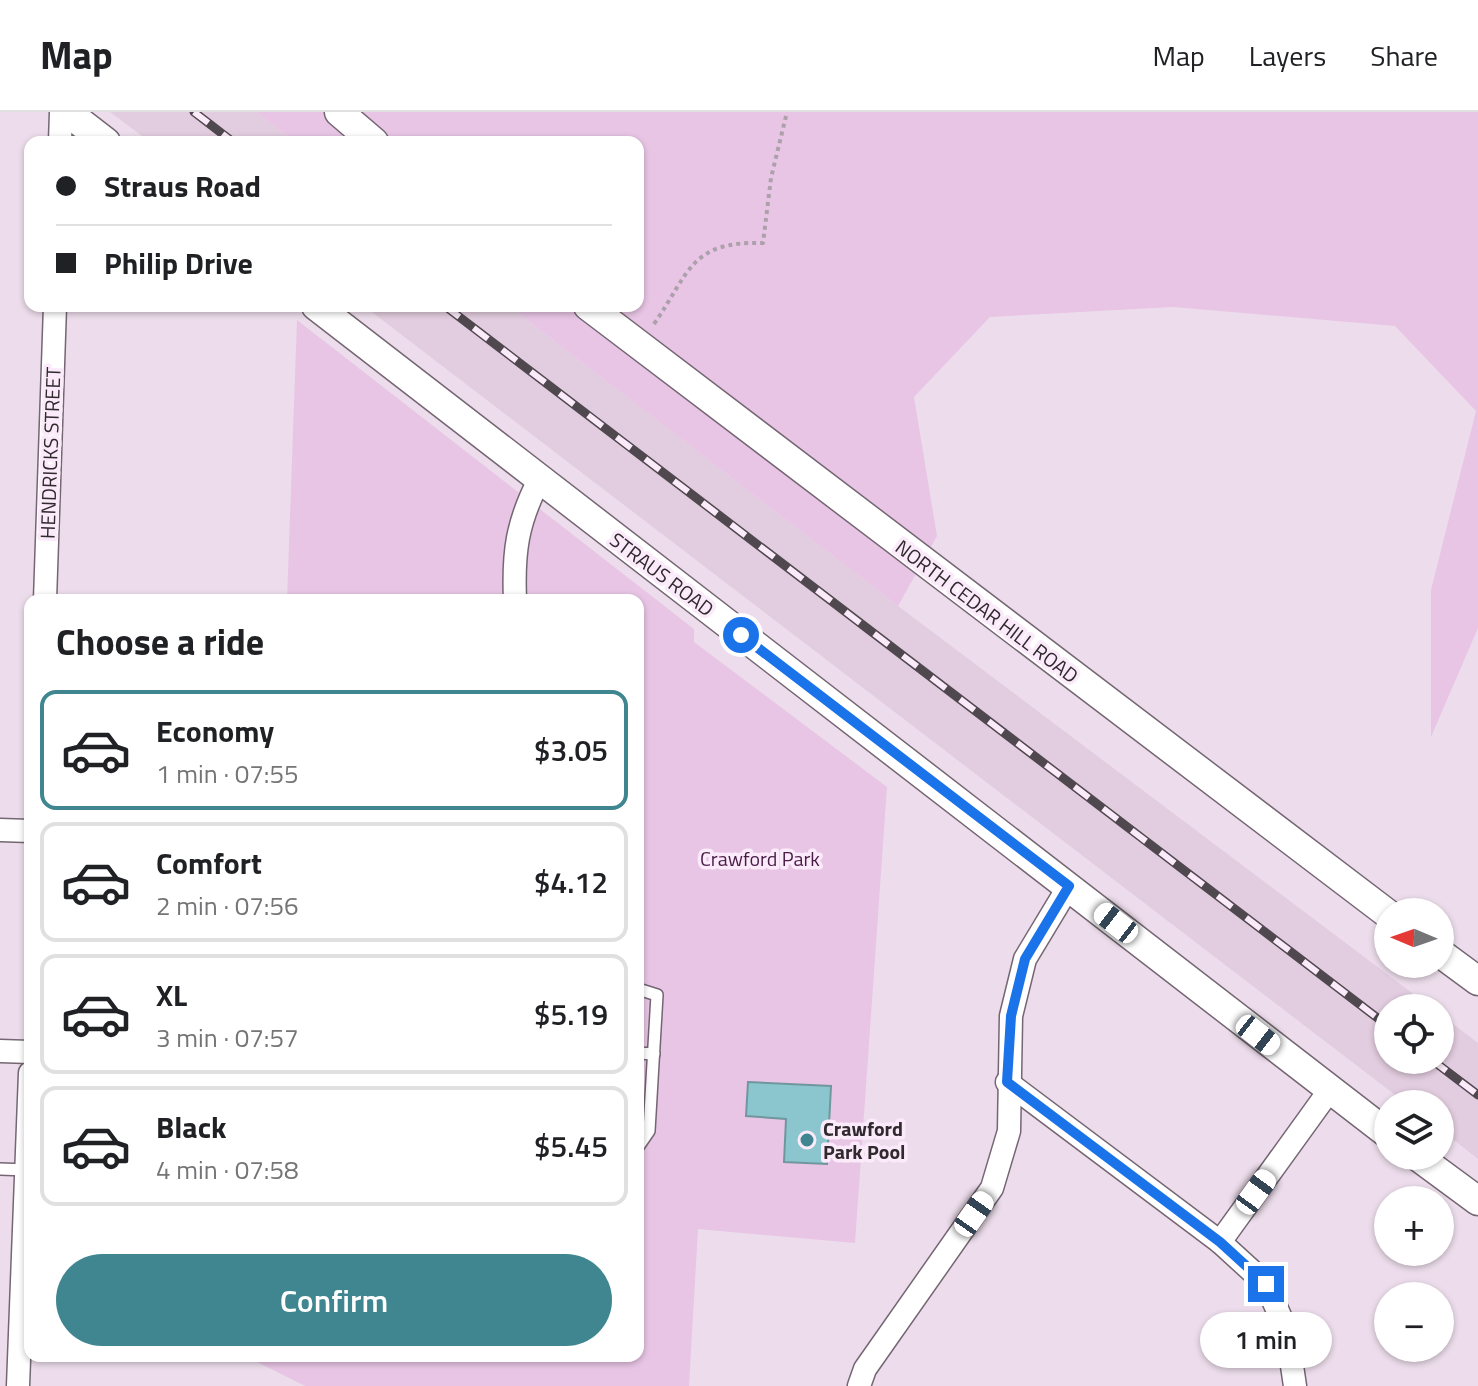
<!DOCTYPE html>
<html lang="en">
<head>
<meta charset="utf-8">
<style>
	:root { --surface:#fff; --page:#f6f6f6; --text:#202124; --muted:#757577; --line:#e0e0e0; --accent:#408690 }
	body { margin:0; font-family:"Titillium Web",sans-serif; background:var(--page); color:var(--text); height:100vh; display:flex; flex-direction:column; font-size:30px; white-space:nowrap }
	* { box-sizing:border-box; margin:0 }
	p { font-size:26px; color:var(--muted) }
	.icon { flex:none; width:44px; height:44px; fill:none; stroke:currentColor; stroke-width:2; stroke-linecap:round; stroke-linejoin:round }
	.map { position:relative; flex:1; overflow:hidden }
	.drawer { position:absolute; left:24px; top:482px; width:620px; height:768px; display:flex; flex-direction:column; background:var(--surface); border-radius:16px; box-shadow:0 2px 6px #0004 }
	.drawer>* { flex:none }
	.banner { position:absolute; left:24px; top:24px; width:620px; height:176px; border-radius:16px; box-shadow:0 2px 6px #0004; display:grid; align-content:center; height:176px; padding:0 32px; background:var(--surface) }
	.needle { width:52px; rotate:272deg }
	.fabs { position:absolute; left:1374px; top:786px; display:grid; gap:16px }
	.fabs a { display:grid; place-items:center; width:80px; height:80px; border-radius:50%; background:var(--surface); box-shadow:0 2px 6px #0004; font-size:40px }
	.end { position:absolute; width:36px; height:36px; margin:-18px; border:10px solid #1a73e8; background:#fff; box-shadow:0 0 0 4px #fff }
	.from { border-radius:50% }
	.bubble { position:absolute; height:56px; border-radius:28px; background:var(--surface); box-shadow:0 2px 6px #0004; font-size:26px; font-weight:600; line-height:56px; text-align:center }
	.car { position:absolute; width:24px; height:48px; margin:-24px -12px; border-radius:10px; box-shadow:0 0 6px 2px #0007; background:linear-gradient(#fff 24%,#345 0 40%,#fff 0 76%,#345 0 86%,#fff 0) }
	.banner b { display:flex; align-items:center; gap:28px; height:76px; font-size:30px }
	.banner b+b { border-top:2px solid var(--line) }
	.banner i { width:20px; height:20px; background:var(--text) }
	ul { padding:0; list-style:none }
	li { display:flex; align-items:center; gap:24px; height:120px; margin:0 16px 12px; padding:0 16px; border:4px solid var(--line); border-radius:16px }
	li div { flex:1 }
	li b { display:block; font-size:30px }
	li em { font-style:normal; font-weight:600 }
	li.active { border-color:var(--accent) }
	li>.icon { width:72px; height:72px; stroke-width:1.5 }
	h2 { padding:0 32px; font-size:36px; line-height:96px }
	.action { display:flex; gap:16px; margin-top:auto; padding:16px 32px }
	.action a { flex:1; height:92px; border-radius:48px; background:var(--accent); color:#fff; font-size:32px; font-weight:600; line-height:92px; text-align:center }
	header { display:flex; align-items:center; gap:48px; box-sizing:border-box; height:112px; padding:0 40px; background:var(--surface); border-bottom:2px solid var(--line) }
	header strong { font-size:38px }
	nav { display:flex; gap:44px; margin-inline-start:auto; font-size:28px }
	.map>svg:first-child { display:block }
	.built { fill:#e2ccdf }
	.green { fill:#e8c5e5 }
	.water { fill:#8bc6ce; stroke:#70979e; stroke-width:2 }
	.lines { fill:none; stroke-linecap:round; stroke-linejoin:round }
	.service-casing { stroke:#746672; stroke-width:14 }
	.minor-casing { stroke:#746672; stroke-width:25 }
	.tertiary-casing { stroke:#746672; stroke-width:31 }
	.path { stroke:#aca0ab; stroke-width:4; stroke-dasharray:4 4; stroke-linecap:butt }
	.service { stroke:#fff; stroke-width:11 }
	.minor { stroke:#fff; stroke-width:22 }
	.tertiary { stroke:#fff; stroke-width:28 }
	.rail-casing { stroke:#50484f; stroke-width:9 }
	.rail { stroke:#fbeaf9; stroke-width:6; stroke-dasharray:18; stroke-linecap:butt }
	.route { stroke:#1a73e8; stroke-width:10 }
	.poi-dot { fill:#408690; stroke:#fbeaf9; stroke-width:3 }
	.labels { text-anchor:middle; dominant-baseline:central; stroke-width:7; stroke-linejoin:round; paint-order:stroke }
	.street-label { font-size:20px; fill:#302a2f; stroke:#fbeaf9 }
	.park-label { font-size:20px; fill:#491c47; stroke:#fbeaf9 }
	.poi-label { font-size:20px; font-weight:bold; fill:#302a2f; stroke:#fbeaf9; text-anchor:start }
</style>
</head>
<body>
<header>
<strong>Map</strong>
<nav><a>Map</a><a>Layers</a><a>Share</a></nav>
</header>
<div class="map">
<svg width="1478" height="1274" viewBox="0 0 1478 1274">
	<rect width="100%" height="100%" fill="#edddec"/>
	<!-- built -->
	<g class="built">
		<path d="M110,0H256L295,30H150Z"/>
		<path d="M364,194H509L898,494L1432,896H1388V948H1440V902L1478,931V1047L1440,1017V992H1407Z"/>
	</g>
	<!-- green -->
	<g class="green">
		<path d="M256,0H1478V516L1431,625V478L1476,299L1395,214L1173,195L990,205L914,285L937,424L898,494L509,194H638V30H295Z"/>
		<path d="M297,208L694,517V530L887,675L855,1131L698,1117L689,1274H305L257,1250V1244H638V488H287Z"/>
	</g>
	<!-- water -->
	<path class="water" d="M748,970L831,974L827,1052L784,1050L786,1007L746,1004Z"/>
	<g class="lines">
		<!-- service casing -->
		<g class="service-casing">
			<g id="service">
				<path d="M638,877L657,883L649,1019L638,1035"/>
				<path d="M638,941L654,942"/>
				<path d="M0,1057L27,1058"/>
			</g>
		</g>
		<!-- minor casing -->
		<g class="minor-casing">
			<g id="minor">
				<path d="M60,30L61,0"/>
				<path d="M45,488L55,194"/>
				<path d="M515,488C513,440 517,411 539,368"/>
				<path d="M0,718L30,719"/>
				<path d="M0,939L30,940"/>
				<path d="M1007,970L1220,1130L1266,1172L1287,1220L1295,1274"/>
				<path d="M1220,1130L1329,979"/>
				<path d="M18,1274L30,961"/>
				<path d="M859,1274L865,1257L992,1076L1009,1019L1011,904L1025,847L1069,774"/>
			</g>
		</g>
		<!-- tertiary casing -->
		<g class="tertiary-casing">
			<g id="tertiary">
				<path d="M67,0L106,30"/>
				<path d="M339,0L374,30"/>
				<path d="M316,194L1388,1022"/>
				<path d="M588,194L1388,802"/>
				<path d="M1440,841L1478,869"/>
				<path d="M1417,1044L1478,1089"/>
			</g>
		</g>
		<!-- path -->
		<path class="path" d="M654,212C690,160 690,129 763,131L771,66L787,0"/>
		<!-- service -->
		<use href="#service" class="service"/>
		<!-- minor -->
		<use href="#minor" class="minor"/>
		<!-- tertiary -->
		<use href="#tertiary" class="tertiary"/>
		<!-- rail casing -->
		<g class="rail-casing">
			<g id="rail">
				<path d="M194,0L233,30"/>
				<path d="M445,194L1388,914"/>
				<path d="M1432,948L1478,983"/>
			</g>
		</g>
		<!-- rail -->
		<use href="#rail" class="rail"/>
	</g>
	<g class="lines">
		<!-- route -->
		<path class="route" d="M741,523L1069,774L1025,847L1011,904L1007,970L1220,1130L1266,1172"/>
	</g>
	<!-- markers -->
	<circle class="poi-dot" cx="807" cy="1028" r="8"/>
	<g class="labels">
		<!-- street labels -->
		<g class="street-label">
			<text transform="translate(50 341) rotate(-88)">HENDRICKS STREET</text>
			<text transform="translate(662 462) rotate(37)">STRAUS ROAD</text>
			<text transform="translate(987 499) rotate(37)">NORTH CEDAR HILL ROAD</text>
		</g>
		<!-- park labels -->
		<g class="park-label">
			<text x="760" y="746">Crawford Park</text>
		</g>
		<!-- poi labels -->
		<g class="poi-label">
			<text x="823" y="1016">Crawford<tspan x="823" dy="23">Park Pool</tspan></text>
		</g>
	</g>
</svg>
<div class="fabs">
<a><svg class="needle" viewBox="-14 -14 28 28"><path d="M0-13l5 13h-10z" fill="#e53935"/><path d="M0 13l5-13h-10z" fill="#757577"/></svg></a>
<a><svg class="icon" aria-label="locate" viewBox="0 0 24 24"><circle cx="12" cy="12" r="6"/><path d="M12 2v4M12 18v4M2 12h4M18 12h4"/></svg></a>
<a><svg class="icon" aria-label="layers" viewBox="0 0 24 24"><path d="M12 4l9 5-9 5-9-5zM3 14l9 5 9-5"/></svg></a>
<a>+</a>
<a>−</a>
</div>
<i class="end from" style="left:741px;top:523px"></i>
<i class="end" style="left:1266px;top:1172px"></i>
<div class="bubble" style="left:1200px;top:1200px;width:132px">1 min</div>
<i class="car" style="left:1116px;top:811px;rotate:308deg"></i>
<i class="car" style="left:1258px;top:923px;rotate:128deg"></i>
<i class="car" style="left:1256px;top:1080px;rotate:36deg"></i>
<i class="car" style="left:974px;top:1102px;rotate:35deg"></i>
<div class="banner">
<b><i class="from"></i>Straus Road</b>
<b><i></i>Philip Drive</b>
</div>
<section class="drawer">
<h2>Choose a ride</h2>
<ul>
<li class="active"><svg class="icon" aria-label="car" viewBox="0 0 24 24"><path d="M5 17H2v-5l4-1 3-4h7l3 4 3 1v5h-3M9 17h6M6 11h13"/><circle cx="7" cy="17" r="2"/><circle cx="17" cy="17" r="2"/></svg><div><b>Economy</b><p>1 min · 07:55</p></div><em>$3.05</em></li>
<li><svg class="icon" aria-label="car" viewBox="0 0 24 24"><path d="M5 17H2v-5l4-1 3-4h7l3 4 3 1v5h-3M9 17h6M6 11h13"/><circle cx="7" cy="17" r="2"/><circle cx="17" cy="17" r="2"/></svg><div><b>Comfort</b><p>2 min · 07:56</p></div><em>$4.12</em></li>
<li><svg class="icon" aria-label="car" viewBox="0 0 24 24"><path d="M5 17H2v-5l4-1 3-4h7l3 4 3 1v5h-3M9 17h6M6 11h13"/><circle cx="7" cy="17" r="2"/><circle cx="17" cy="17" r="2"/></svg><div><b>XL</b><p>3 min · 07:57</p></div><em>$5.19</em></li>
<li><svg class="icon" aria-label="car" viewBox="0 0 24 24"><path d="M5 17H2v-5l4-1 3-4h7l3 4 3 1v5h-3M9 17h6M6 11h13"/><circle cx="7" cy="17" r="2"/><circle cx="17" cy="17" r="2"/></svg><div><b>Black</b><p>4 min · 07:58</p></div><em>$5.45</em></li>
</ul>
<div class="action"><a>Confirm</a></div>
</section>
</div>
</body>
</html>
